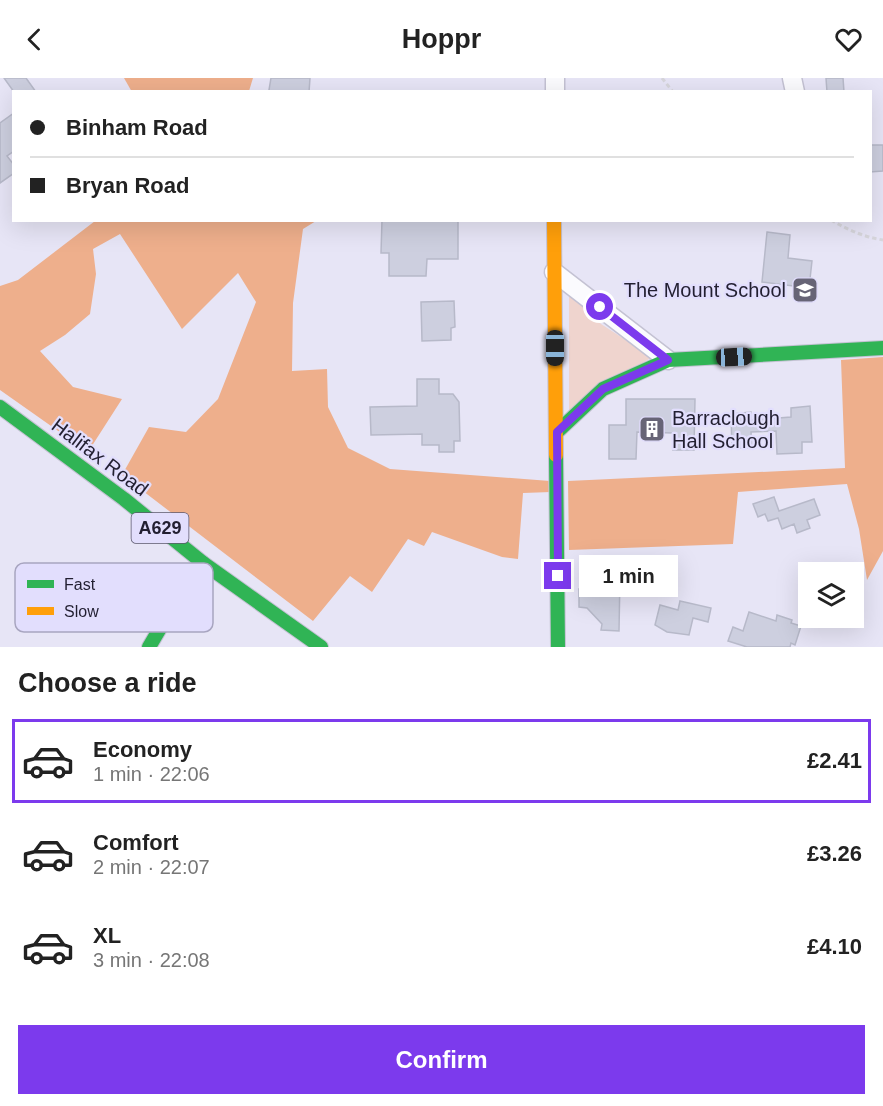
<!DOCTYPE html>
<html lang="en">
<head>
<meta charset="utf-8">
<style>
	:root { --surface:#fff; --page:#f2f2f2; --text:#222; --muted:#767676; --line:#e0e0e0; --accent:#7c3aed }
	body { margin:0; font-family:Helvetica,sans-serif; background:var(--page); color:var(--text); height:100vh; display:flex; flex-direction:column; font-size:22px; white-space:nowrap }
	* { box-sizing:border-box; margin:0 }
	p { font-size:20px; color:var(--muted) }
	.icon { flex:none; width:33px; height:33px; fill:none; stroke:currentColor; stroke-width:2; stroke-linecap:round; stroke-linejoin:round }
	.map { position:relative; height:569px; overflow:hidden }
	.panel { display:flex; flex-direction:column; background:var(--surface); flex:1 }
	.panel>* { flex:none }
	.top-card { position:absolute; left:12px; top:12px; width:860px; height:132px; border-radius:0px; box-shadow:0 6px 24px #0002; display:grid; align-content:center; height:132px; padding:0 18px; background:var(--surface) }
	.fabs { position:absolute; left:798px; top:484px; display:grid; gap:12px }
	.fabs a { display:grid; place-items:center; width:66px; height:66px; border-radius:0px; background:var(--surface); box-shadow:0 6px 24px #0002; font-size:30px }
	.end { position:absolute; width:27px; height:27px; margin:-14px; border:8px solid #7c3aed; background:#fff; box-shadow:0 0 0 3px #fff }
	.from { border-radius:50% }
	.bubble { position:absolute; height:42px; border-radius:0px; background:var(--surface); box-shadow:0 6px 24px #0002; font-size:20px; font-weight:600; line-height:42px; text-align:center }
	.car { position:absolute; width:18px; height:36px; margin:-18px -9px; border-radius:8px; box-shadow:0 0 4px 2px #0007; background:linear-gradient(#222 24%,#8ab4d8 0 40%,#222 0 76%,#8ab4d8 0 86%,#222 0) }
	.top-card b { display:flex; align-items:center; gap:21px; height:57px; font-size:22px }
	.top-card b+b { border-top:2px solid var(--line) }
	.top-card i { width:15px; height:15px; background:var(--text) }
	ul { padding:0; list-style:none }
	li { display:flex; align-items:center; gap:18px; height:84px; margin:0 12px 9px; padding:0 6px; border:3px solid transparent; border-radius:0px }
	li div { flex:1 }
	li b { display:block; font-size:22px }
	li em { font-style:normal; font-weight:600 }
	li.active { border-color:var(--accent) }
	li>.icon { width:54px; height:54px; stroke-width:1.5 }
	h2 { padding:0 18px; font-size:27px; line-height:72px }
	.cta { display:flex; gap:12px; margin-top:auto; padding:12px 18px }
	.cta a { flex:1; height:69px; border-radius:0px; background:var(--accent); color:#fff; font-size:24px; font-weight:600; line-height:69px; text-align:center }
	header { display:flex; justify-content:space-between; align-items:center; height:78px; padding:0 18px; background:var(--surface); font-size:27px; font-weight:600 }
	.map>svg:first-child { display:block }
	.green { fill:#efd4ce }
	.forest { fill:#eeaf8c }
	.building { fill:#cdcfdf; stroke:#b7b9c9; stroke-width:1.5 }
	.lines { fill:none; stroke-linecap:round; stroke-linejoin:round }
	.street-casing { stroke:#c4c2d3; stroke-width:21 }
	.fast-casing { stroke:#c4c2d3; stroke-width:16 }
	.slow-casing { stroke:#c4c2d3; stroke-width:16 }
	.path { stroke:#d7d6dc; stroke-width:3; stroke-dasharray:4.5 3; stroke-linecap:butt }
	.street { stroke:#fbfbfe; stroke-width:18 }
	.fast { stroke:#30b455; stroke-width:14 }
	.slow { stroke:#ff9f0a; stroke-width:14 }
	.route { stroke:#7c3aed; stroke-width:8 }
	.labels { text-anchor:middle; dominant-baseline:central; stroke-width:4.5; stroke-linejoin:round; paint-order:stroke }
	.shield { fill:#e2defd; stroke:#5c586e; stroke-width:1.5 }
	.shield-label { font-size:18px; font-weight:bold; fill:#221f31 }
	.poi-label { font-size:20px; fill:#221f31; stroke:#e2defd; text-anchor:end }
	.street-label { font-size:20px; fill:#221f31; stroke:#e2defd }
	.key { fill:#e2defd; stroke:#a8a5c0; stroke-width:1.5 }
	.key-label { font-size:16px; fill:#221f31 }
</style>
</head>
<body>
<header><svg class="icon" aria-label="back" viewBox="0 0 24 24"><path d="M15 5l-7 7 7 7"/></svg>Hoppr<svg class="icon" aria-label="heart" viewBox="0 0 24 24"><path d="M12 20l-8-8c-3-5 5-10 8-4 3-6 11-1 8 4z"/></svg></header>
<div class="map">
<svg width="883" height="569" viewBox="0 0 883 569">
	<rect width="100%" height="100%" fill="#e7e5f6"/>
	<!-- green -->
	<path class="green" d="M569,213L601,246L652,279L569,332Z"/>
	<!-- forest -->
	<g class="forest">
		<path d="M124,0H253L249,13L132,14Z"/>
		<path d="M95,143H316L303,151L293,225L292,293L327,291L328,329L348,370L390,391L550,403L551,414L523,415L518,481L502,479L432,454L424,468L408,461L372,514L350,498L313,543L122,397L149,349L186,354L218,321L256,224L238,195L182,251L120,156L93,171L96,196L90,236L65,257L40,273L73,309L122,321L88,374L0,312V208L18,202Z"/>
		<path d="M883,279V473L867,502L859,451L847,406L738,414L733,466L569,472L568,403L845,390L841,282Z"/>
	</g>
	<!-- building -->
	<g class="building">
		<path d="M4,0H26L36,14H14Z"/>
		<path d="M271,0H310L309,14H272L269,12Z"/>
		<path d="M826,0H843L844,14H827Z"/>
		<path d="M14,35V73L7,78L14,87V95L0,105V45Z"/>
		<path d="M870,67H883V93L870,94Z"/>
		<path d="M382,142H458V181H427L426,198H389V175H381Z"/>
		<path d="M767,154L790,157L788,180L812,183L809,210L762,204Z"/>
		<path d="M454,223L455,249L451,250V262L422,263L421,224Z"/>
		<path d="M417,301H439V316H453L459,324L460,363H454V374H439V367H422V356L371,357L370,329L417,328Z"/>
		<path d="M626,321H695L694,372H673V355L637,354L636,381H609V347H626Z"/>
		<path d="M810,328L812,364H802V375L777,376L776,353L751,354L752,370H732L731,336L751,334V342L791,339V330Z"/>
		<path d="M774,419L779,433L814,421L820,437L807,442L810,450L797,455L794,446L782,451L778,440L768,443L765,436L758,439L753,426Z"/>
		<path d="M599,497L620,498L619,553L601,552L602,546L587,530L579,529V511H599Z"/>
		<path d="M680,523L711,530L708,544L693,540L689,557L667,554L655,547L660,527L678,532Z"/>
		<path d="M749,534L776,543L777,537L792,542L791,545L801,548L795,567L791,565L790,569H747L728,563L733,549L743,553Z"/>
	</g>
	<g class="lines">
		<!-- street casing -->
		<g class="street-casing">
			<g id="street">
				<path d="M792,0L795,14"/>
				<path d="M555,14V0"/>
				<path d="M554,194L668,282"/>
			</g>
		</g>
		<!-- fast casing -->
		<g class="fast-casing">
			<g id="fast">
				<path d="M0,329L124,421L203,485L321,569"/>
				<path d="M557,354L603,311L668,282L883,270"/>
				<path d="M556,377L558,569"/>
				<path d="M149,569L172,530L203,485"/>
			</g>
		</g>
		<!-- slow casing -->
		<g class="slow-casing">
			<path id="slow" d="M554,142L556,377"/>
		</g>
		<!-- path -->
		<g class="path">
			<path d="M662,0L673,14"/>
			<path d="M831,142C848,152 864,159 883,162"/>
		</g>
		<!-- street -->
		<use href="#street" class="street"/>
		<!-- fast -->
		<use href="#fast" class="fast"/>
		<!-- slow -->
		<use href="#slow" class="slow"/>
	</g>
	<g class="lines">
		<!-- route -->
		<path class="route" d="M558,498L557,354L603,311L668,282L600,229"/>
	</g>
	<!-- icons -->
	<defs>
		<g id="school-square" transform="scale(1.35)"><rect x="-9" y="-9" width="18" height="18" rx="4" fill="#676476" stroke="#e2defd"/><path d="M0-5L7-2L0 1L-7-2ZM-4 1L0 2.5L4 1V4Q0 6-4 4Z" fill="#fff"/></g>
		<g id="building-square" transform="scale(1.35)"><rect x="-9" y="-9" width="18" height="18" rx="4" fill="#676476" stroke="#e2defd"/><path d="M-4-6H4V6H1V3H-1V6H-4ZM-2.5-4.3h1.7v1.8h-1.7ZM.8-4.3h1.7v1.8H.8ZM-2.5-1h1.7V.8h-1.7ZM.8-1h1.7V.8H.8Z" fill="#fff"/></g>
	</defs>
	<g fill-rule="evenodd">
		<use href="#school-square" x="805" y="212"/>
		<use href="#building-square" x="652" y="351"/>
	</g>
	<g class="labels">
		<!-- shield labels -->
		<rect class="shield" x="131.5" y="435" width="57" height="30" rx="4.5"/>
		<g class="shield-label">
			<text x="160" y="450">A629</text>
		</g>
		<!-- poi labels -->
		<g class="poi-label">
			<text x="786" y="212">The Mount School</text>
			<text x="672" y="340" text-anchor="start">Barraclough<tspan x="672" dy="23">Hall School</tspan></text>
		</g>
		<!-- street labels -->
		<g class="street-label">
			<text transform="translate(100 379) rotate(37)">Halifax Road</text>
		</g>
	</g>
	<!-- legend -->
	<rect x="15" y="485" width="198" height="69" rx="9" class="key"/>
	<rect x="27" y="502" width="27" height="8" fill="#30b455"/>
	<rect x="27" y="529" width="27" height="8" fill="#ff9f0a"/>
	<g class="key-label">
		<text x="64" y="512">Fast</text>
		<text x="64" y="539">Slow</text>
	</g>
</svg>
<div class="fabs">
<a><svg class="icon" aria-label="layers" viewBox="0 0 24 24"><path d="M12 4l9 5-9 5-9-5zM3 14l9 5 9-5"/></svg></a>
</div>
<i class="end from" style="left:600px;top:229px"></i>
<i class="end" style="left:558px;top:498px"></i>
<div class="bubble" style="left:579px;top:477px;width:99px">1 min</div>
<i class="car" style="left:555px;top:270px;rotate:180deg"></i>
<i class="car" style="left:734px;top:279px;rotate:87deg"></i>
<div class="top-card">
<b><i class="from"></i>Binham Road</b>
<b><i></i>Bryan Road</b>
</div>
</div>
<section class="panel">
<h2>Choose a ride</h2>
<ul>
<li class="active"><svg class="icon" aria-label="car" viewBox="0 0 24 24"><path d="M5 17H2v-5l4-1 3-4h7l3 4 3 1v5h-3M9 17h6M6 11h13"/><circle cx="7" cy="17" r="2"/><circle cx="17" cy="17" r="2"/></svg><div><b>Economy</b><p>1 min · 22:06</p></div><em>£2.41</em></li>
<li><svg class="icon" aria-label="car" viewBox="0 0 24 24"><path d="M5 17H2v-5l4-1 3-4h7l3 4 3 1v5h-3M9 17h6M6 11h13"/><circle cx="7" cy="17" r="2"/><circle cx="17" cy="17" r="2"/></svg><div><b>Comfort</b><p>2 min · 22:07</p></div><em>£3.26</em></li>
<li><svg class="icon" aria-label="car" viewBox="0 0 24 24"><path d="M5 17H2v-5l4-1 3-4h7l3 4 3 1v5h-3M9 17h6M6 11h13"/><circle cx="7" cy="17" r="2"/><circle cx="17" cy="17" r="2"/></svg><div><b>XL</b><p>3 min · 22:08</p></div><em>£4.10</em></li>
</ul>
<div class="cta"><a>Confirm</a></div>
</section>
</body>
</html>
